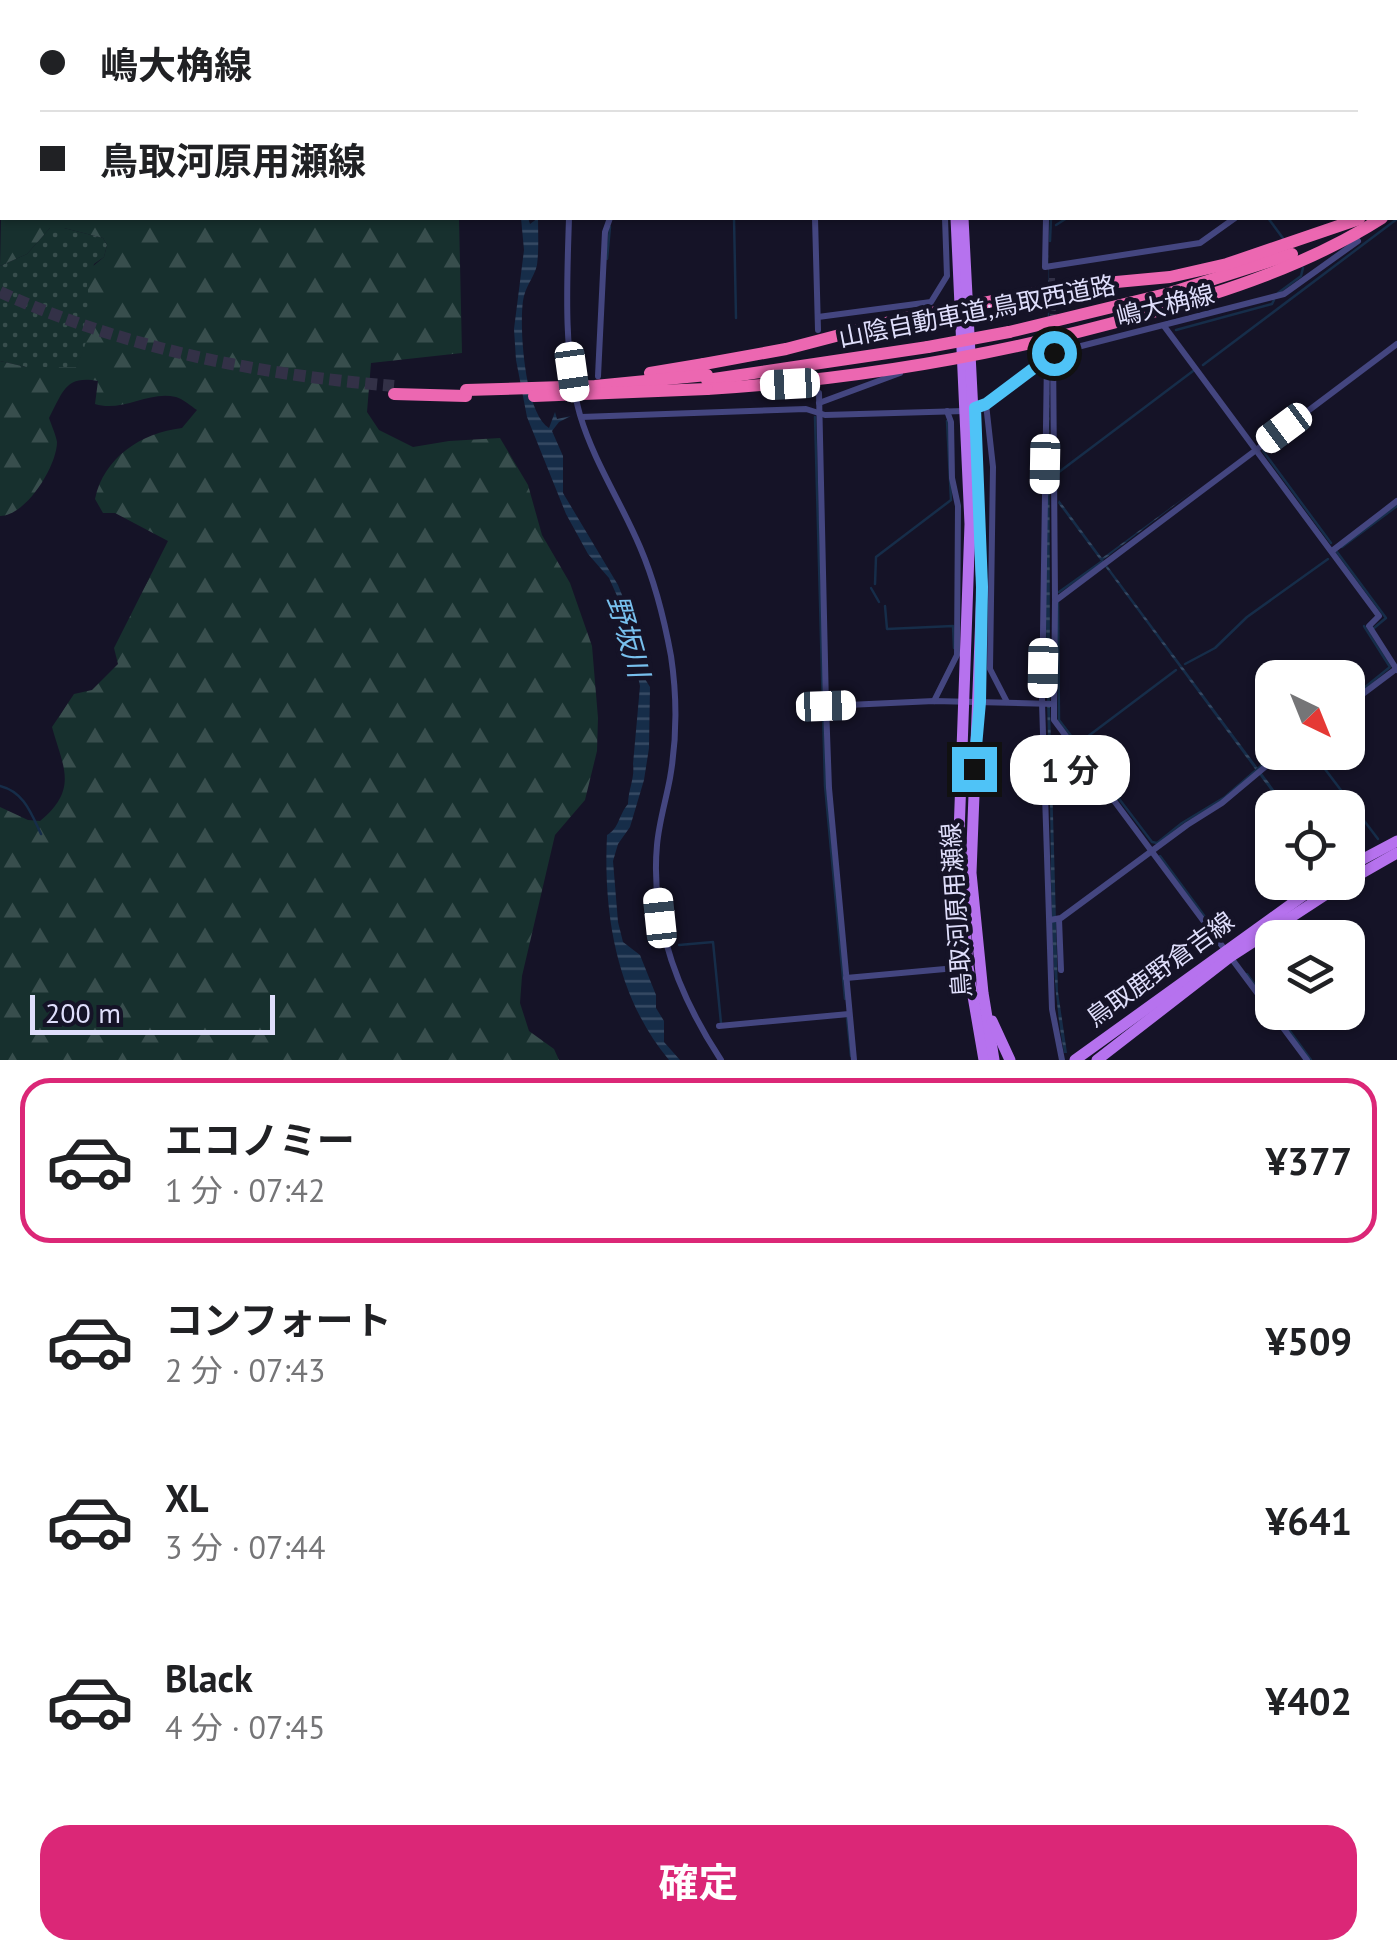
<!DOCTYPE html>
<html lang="ja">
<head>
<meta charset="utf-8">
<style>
	:root { --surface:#fff; --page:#f6f6f6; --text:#202124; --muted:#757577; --line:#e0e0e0; --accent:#db2777 }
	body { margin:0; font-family:"PT Sans","Noto Sans JP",sans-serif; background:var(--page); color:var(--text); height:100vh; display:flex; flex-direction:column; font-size:38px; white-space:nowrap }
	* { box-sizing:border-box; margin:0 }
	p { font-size:32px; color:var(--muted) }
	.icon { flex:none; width:55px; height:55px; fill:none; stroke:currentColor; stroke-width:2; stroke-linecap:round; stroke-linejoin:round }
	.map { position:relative; height:1060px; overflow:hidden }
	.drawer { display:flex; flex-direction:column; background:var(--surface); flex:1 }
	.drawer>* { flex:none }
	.hud { position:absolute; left:0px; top:0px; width:1398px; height:220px; box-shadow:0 2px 8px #0004; display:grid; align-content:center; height:220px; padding:0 40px; background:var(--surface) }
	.needle { width:65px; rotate:137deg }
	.fabs { position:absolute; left:1255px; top:660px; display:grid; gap:20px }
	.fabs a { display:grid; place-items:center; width:110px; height:110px; border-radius:20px; background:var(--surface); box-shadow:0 2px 8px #0004; font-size:50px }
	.scale { position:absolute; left:30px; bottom:25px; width:245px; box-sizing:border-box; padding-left:10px; border:5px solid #dfdefb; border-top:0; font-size:28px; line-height:35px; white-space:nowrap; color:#dfdefb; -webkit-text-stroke:8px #151327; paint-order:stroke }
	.end { position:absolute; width:45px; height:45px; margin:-22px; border:12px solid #4fc3f7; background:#111; box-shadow:0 0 0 5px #111 }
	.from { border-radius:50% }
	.bubble { position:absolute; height:70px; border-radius:30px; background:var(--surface); box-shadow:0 2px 8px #0004; font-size:32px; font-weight:700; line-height:70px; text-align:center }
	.car { position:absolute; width:30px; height:60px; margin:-30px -15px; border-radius:12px; box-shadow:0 0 8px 2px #0007; background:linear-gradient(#fff 24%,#345 0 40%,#fff 0 76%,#345 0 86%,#fff 0) }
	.hud b { display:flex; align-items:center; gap:35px; height:95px; font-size:38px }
	.hud b+b { border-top:2px solid var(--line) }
	.hud i { width:25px; height:25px; background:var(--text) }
	ul { padding:18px 0 0; list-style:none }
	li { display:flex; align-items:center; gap:30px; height:165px; margin:0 20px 15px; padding:0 20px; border:5px solid transparent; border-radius:30px }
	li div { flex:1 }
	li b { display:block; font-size:38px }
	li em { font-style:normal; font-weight:700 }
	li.on { border-color:var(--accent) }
	li>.icon { width:90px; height:90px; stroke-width:1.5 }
	.primary-button { display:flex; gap:20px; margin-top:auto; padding:20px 40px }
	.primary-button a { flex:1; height:115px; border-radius:30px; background:var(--accent); color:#fff; font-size:40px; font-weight:700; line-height:115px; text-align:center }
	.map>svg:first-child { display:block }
	.grass { fill:url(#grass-dots) }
	.forest { fill:url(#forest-firs) }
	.water { fill:url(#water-rules) }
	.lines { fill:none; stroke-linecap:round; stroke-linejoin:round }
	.stream { stroke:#162d49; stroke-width:2.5 }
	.minor-tunnel { stroke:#333147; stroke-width:6; stroke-dasharray:6 3; stroke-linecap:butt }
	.motorway-tunnel { stroke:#333147; stroke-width:12; stroke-dasharray:12 6; stroke-linecap:butt }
	.minor { stroke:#444680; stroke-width:6 }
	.primary { stroke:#b672ee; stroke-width:11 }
	.motorway { stroke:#ec67b1; stroke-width:12 }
	.motorway-bridge { stroke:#ec67b1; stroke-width:12 }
	.route { stroke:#4fc3f7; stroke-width:12 }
	.labels { text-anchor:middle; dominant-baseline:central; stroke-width:9; stroke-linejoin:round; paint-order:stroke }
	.street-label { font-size:25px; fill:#dfdefb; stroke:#151327 }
	.water-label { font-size:28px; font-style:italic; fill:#78c0ee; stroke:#151327 }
</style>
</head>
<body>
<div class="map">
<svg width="1397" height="1060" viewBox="0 0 1397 1060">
	<defs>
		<pattern id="grass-dots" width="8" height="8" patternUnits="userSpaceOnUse" patternTransform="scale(2.5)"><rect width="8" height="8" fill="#17302e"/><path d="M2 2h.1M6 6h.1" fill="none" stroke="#384e4d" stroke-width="1.8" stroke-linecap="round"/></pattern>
		<pattern id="forest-firs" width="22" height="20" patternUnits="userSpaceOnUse" patternTransform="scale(2.5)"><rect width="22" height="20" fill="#17302e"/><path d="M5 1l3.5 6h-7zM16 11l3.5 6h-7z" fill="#384e4d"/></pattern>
		<pattern id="water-rules" width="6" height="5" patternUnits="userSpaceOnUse" patternTransform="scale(2.5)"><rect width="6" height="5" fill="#162d49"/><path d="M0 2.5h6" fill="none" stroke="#374b64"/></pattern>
	</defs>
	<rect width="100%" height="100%" fill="#151327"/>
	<!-- grass -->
	<path class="grass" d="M50,228H64L103,238L107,245L104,257L94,264C90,286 91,291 92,313C93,331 84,351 76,368L26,367L0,361V266L27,254Z"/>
	<!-- forest -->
	<path class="forest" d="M2,177V218H459L462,353L371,363L367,412L379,430L413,447L449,441L500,438L528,485L542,535L570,583L592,646L598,718L597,751L585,800L555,835L522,976L520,1003L529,1031L554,1049L559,1060H0V807L28,820L40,821C79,789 63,767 52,727L74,694L92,690L118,664L114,648L168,541L115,513H103L95,499C104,457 141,433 182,428L197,410C191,406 183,399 176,397C149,390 122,413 95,404L98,381C65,375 63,392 49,418C51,424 56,435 57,442C57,466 26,516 0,516V361L26,367H76C95,327 90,315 86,272L104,257L107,245L103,238L64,228H50L27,254L0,266Z"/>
	<!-- water -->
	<g class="water">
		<path d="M521,218H528L530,224L538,218C538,233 539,250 537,265C534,278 525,286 523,301C519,328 525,414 549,428L555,412L557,419L571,416L559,422L552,431L563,456V493L618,585L637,632L645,679L650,687L649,748L644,780L630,827L618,844L613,861L618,922L623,942L640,955L656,995V1008L664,1021V1042L680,1060H669C617,998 603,915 607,835C619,829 619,814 628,804C628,790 635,778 633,764L640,686L622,607L609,578L588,554L566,514L527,417L516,360L514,329L524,250Z"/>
		<path d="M1049,242L1050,708L1058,992L1067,1053H1064C1049,971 1052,886 1050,803C1043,616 1046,429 1049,242Z"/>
		<path d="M1193,491L1103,560L1287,807L1275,796L1058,503L1059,500L1102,558Z"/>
	</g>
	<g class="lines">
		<!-- stream -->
		<g class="stream">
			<path d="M1052,0V2"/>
			<path d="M965,2V0"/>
			<path d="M1354,2L1358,0"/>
			<path d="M1395,91L1397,89"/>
			<path d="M734,218L736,318"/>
			<path d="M895,218H900"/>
			<path d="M1268,218L1285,241"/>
			<path d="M1056,225L1067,218"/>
			<path d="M1050,241L1051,218"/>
			<path d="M607,259L610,227"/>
			<path d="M1278,293L1301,276L1303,268"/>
			<path d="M1176,330L1272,304L1274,300"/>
			<path d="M1203,365L1397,219"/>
			<path d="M815,417L825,786L845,999"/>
			<path d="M1263,451L1331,543"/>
			<path d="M1059,472L1193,371"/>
			<path d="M1342,547L1397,506"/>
			<path d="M1337,552L1386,618L1374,628"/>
			<path d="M875,584L876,557L951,500L947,421"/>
			<path d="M871,588L879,602"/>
			<path d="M1059,592L1101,562"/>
			<path d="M1058,603L1059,720L1152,842L1157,843L1182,823L1225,797L1277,752"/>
			<path d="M885,606L887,629L953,626L954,648"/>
			<path d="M1185,664L1215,648L1247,617L1328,559"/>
			<path d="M1348,701L1390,667L1364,626"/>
			<path d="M1079,743L1176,670"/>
			<path d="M1312,752L1378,839"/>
			<path d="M0,786C24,792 31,813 41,834"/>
			<path d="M1160,856L1217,933"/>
			<path d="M679,945L713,942L721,1023"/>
			<path d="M1247,974L1272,1008"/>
			<path d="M1276,1012L1311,1060"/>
			<path d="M847,1018L851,1056"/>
		</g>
		<!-- minor-tunnel -->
		<path class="minor-tunnel" d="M1052,278L1053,320"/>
		<!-- motorway-tunnel -->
		<path class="motorway-tunnel" d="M0,292C123,348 260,375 394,386"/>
		<!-- minor -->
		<g class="minor">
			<path d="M626,0L627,2"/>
			<path d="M737,0L738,2"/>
			<path d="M794,0L796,2"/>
			<path d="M1046,0V2"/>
			<path d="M594,2L595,0"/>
			<path d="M851,2L855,0"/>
			<path d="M1187,2L1191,0"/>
			<path d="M1395,98L1397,97"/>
			<path d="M569,218C567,281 563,354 580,415C594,462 621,502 640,547C655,582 664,618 671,656C677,696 677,738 670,778C666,800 659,822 657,845C650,922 679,996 721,1060"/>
			<path d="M815,218L818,330"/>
			<path d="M1046,218L1045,267L1200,243L1235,218"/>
			<path d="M818,317L931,302L947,276L945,218"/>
			<path d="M1164,326L1379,616L1369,626L1397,670"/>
			<path d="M1053,346L1055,599"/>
			<path d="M1047,358L1042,703L1052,1009L1062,1060"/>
			<path d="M598,376L605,232L610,218"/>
			<path d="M819,393L826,706L934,701L1054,704L1055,601L1397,344"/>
			<path d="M819,403L900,373"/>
			<path d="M581,417L806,409L825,415L964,411"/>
			<path d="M1332,551L1397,501"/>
			<path d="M934,701L957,655L958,506L952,478L951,422L947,411"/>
			<path d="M1007,702L990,669L993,467L986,404L1054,353L1284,294L1358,241"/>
			<path d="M1054,704V720L1307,1060"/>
			<path d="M1348,705L1396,669"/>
			<path d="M826,706L829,788L854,1060"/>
			<path d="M1059,919L1061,970"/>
			<path d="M1050,920L1061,918L1187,825L1222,803L1283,752"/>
			<path d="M846,978L967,967"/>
			<path d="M719,1026L849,1014"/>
		</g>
		<!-- primary -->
		<g class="primary">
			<path d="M952,0L953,2"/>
			<path d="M956,218L970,524L959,834L968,967L984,1060"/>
			<path d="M963,218L982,587L971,873L983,993L994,1060"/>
			<path d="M1348,867L1397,841"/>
			<path d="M1348,881L1397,853"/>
			<path d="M992,1021L1010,1060"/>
			<path d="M1075,1060L1322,882"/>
			<path d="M1097,1060L1230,957L1345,882"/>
		</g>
		<!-- motorway -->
		<g class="motorway">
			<path d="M1395,209L1397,208"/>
			<path d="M1009,332L1170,293L1292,254"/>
			<path d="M704,364L786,349L901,319L1024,295L1084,285L1170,277L1227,264L1359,219"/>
			<path d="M707,380L928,347"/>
			<path d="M707,389C854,380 1000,355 1142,315C1225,292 1310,264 1382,218"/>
			<path d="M394,394L466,396"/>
		</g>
		<!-- motorway-bridge -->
		<g class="motorway-bridge">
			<path d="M928,347L1009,332"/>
			<path d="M650,373L704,364"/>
			<path d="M466,390L595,386L707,375"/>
			<path d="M534,396L707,389"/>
		</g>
	</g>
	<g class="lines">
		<!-- route -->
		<path class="route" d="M974,769L980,702L982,587L975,408L986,404L1054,353"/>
	</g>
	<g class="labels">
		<!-- street labels -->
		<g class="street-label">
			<text transform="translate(1165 305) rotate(-14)">嶋大桷線</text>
			<text transform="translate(977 311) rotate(-11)">山陰自動車道;鳥取西道路</text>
			<text transform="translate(956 910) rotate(-94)">鳥取河原用瀬線</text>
			<text transform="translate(1160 969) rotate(-36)">鳥取鹿野倉吉線</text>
		</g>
		<!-- water labels -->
		<g class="water-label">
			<text transform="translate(629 636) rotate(74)">野坂川</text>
		</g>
	</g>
</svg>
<div class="fabs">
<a><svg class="needle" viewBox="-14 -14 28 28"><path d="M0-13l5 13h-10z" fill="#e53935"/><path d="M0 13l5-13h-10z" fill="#757577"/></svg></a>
<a><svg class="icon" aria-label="locate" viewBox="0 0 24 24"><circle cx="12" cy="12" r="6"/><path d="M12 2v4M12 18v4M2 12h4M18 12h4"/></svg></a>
<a><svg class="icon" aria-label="layers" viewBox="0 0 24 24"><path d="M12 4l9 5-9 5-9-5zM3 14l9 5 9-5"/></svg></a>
</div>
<div class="scale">200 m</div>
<i class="end from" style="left:1054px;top:353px"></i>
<i class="end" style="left:974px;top:769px"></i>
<div class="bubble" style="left:1010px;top:735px;width:120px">1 分</div>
<i class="car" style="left:572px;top:372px;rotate:172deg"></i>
<i class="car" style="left:790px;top:384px;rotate:267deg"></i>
<i class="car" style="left:1284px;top:428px;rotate:233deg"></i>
<i class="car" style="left:1045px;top:464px;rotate:181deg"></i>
<i class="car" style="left:1043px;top:668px;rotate:181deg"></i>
<i class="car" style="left:826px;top:706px;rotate:88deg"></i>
<i class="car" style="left:660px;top:918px;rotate:354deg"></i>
<div class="hud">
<b><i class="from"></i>嶋大桷線</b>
<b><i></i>鳥取河原用瀬線</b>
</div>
</div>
<section class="drawer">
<ul>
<li class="on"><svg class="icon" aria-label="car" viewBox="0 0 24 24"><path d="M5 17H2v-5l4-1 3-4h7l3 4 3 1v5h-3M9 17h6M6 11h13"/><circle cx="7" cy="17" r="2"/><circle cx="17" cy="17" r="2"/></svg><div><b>エコノミー</b><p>1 分 · 07:42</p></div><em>¥377</em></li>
<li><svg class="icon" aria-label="car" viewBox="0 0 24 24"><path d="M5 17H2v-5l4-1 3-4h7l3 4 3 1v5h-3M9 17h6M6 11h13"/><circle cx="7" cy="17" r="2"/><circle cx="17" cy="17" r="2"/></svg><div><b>コンフォート</b><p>2 分 · 07:43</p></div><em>¥509</em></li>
<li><svg class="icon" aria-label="car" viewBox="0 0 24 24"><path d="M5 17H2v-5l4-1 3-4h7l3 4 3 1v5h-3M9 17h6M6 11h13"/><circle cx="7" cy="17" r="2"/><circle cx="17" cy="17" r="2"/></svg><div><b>XL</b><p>3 分 · 07:44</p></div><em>¥641</em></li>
<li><svg class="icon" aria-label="car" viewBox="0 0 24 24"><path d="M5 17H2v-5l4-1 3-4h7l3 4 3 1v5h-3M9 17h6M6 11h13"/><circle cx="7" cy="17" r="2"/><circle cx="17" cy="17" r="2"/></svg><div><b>Black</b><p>4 分 · 07:45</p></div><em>¥402</em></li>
</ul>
<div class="primary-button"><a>確定</a></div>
</section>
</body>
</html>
